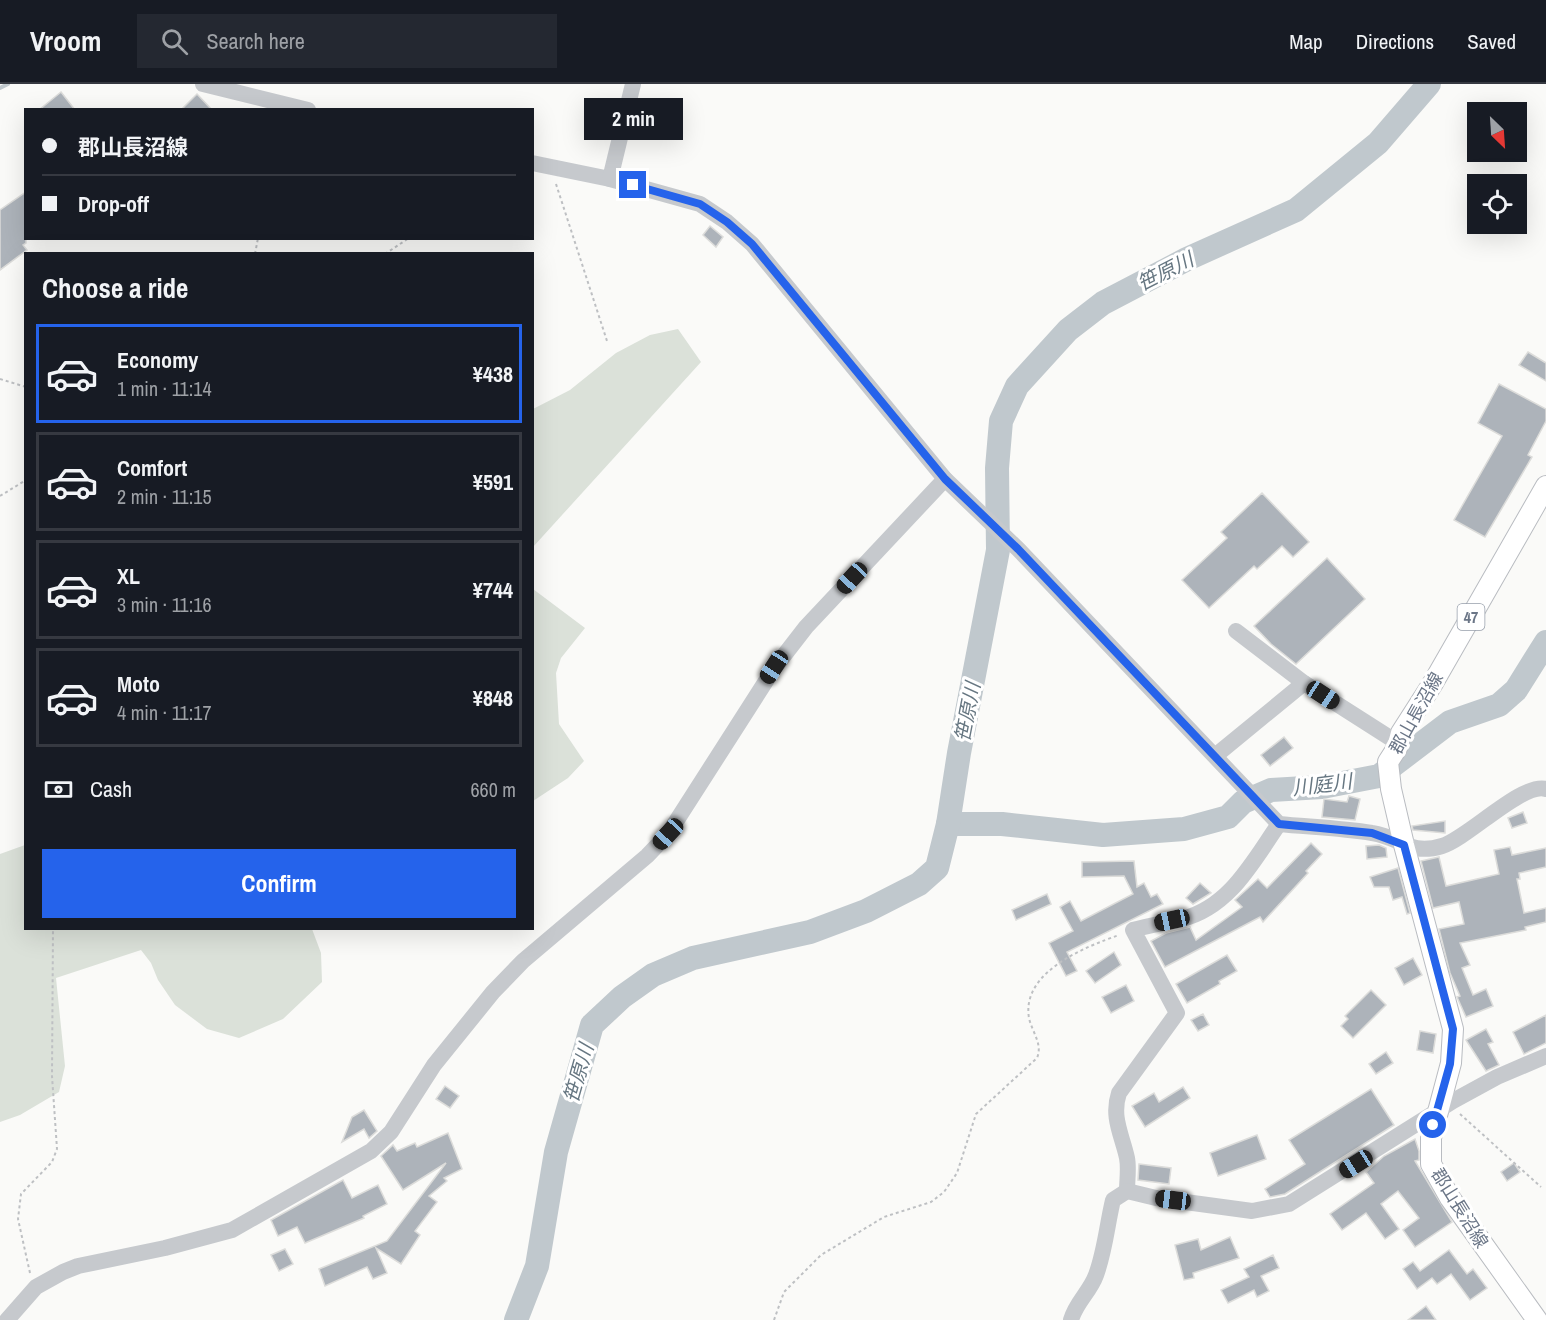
<!DOCTYPE html>
<html lang="en">
<head>
<meta charset="utf-8">
<style>
	:root { --surface:#171b24; --page:#242831; --text:#f1f3f6; --muted:#9ea1a6; --line:#363941; --accent:#2563eb }
	body { margin:0; font-family:"Archivo Narrow","Noto Sans JP",sans-serif; background:var(--page); color:var(--text); height:100vh; display:flex; flex-direction:column; font-size:22px; white-space:nowrap }
	* { box-sizing:border-box; margin:0 }
	p { font-size:20px; color:var(--muted) }
	.icon { flex:none; width:33px; height:33px; fill:none; stroke:currentColor; stroke-width:2; stroke-linecap:round; stroke-linejoin:round }
	.map { position:relative; flex:1; overflow:hidden }
	.details { position:absolute; left:24px; top:168px; width:510px; height:678px; display:flex; flex-direction:column; background:var(--surface); border-radius:0px; box-shadow:0 6px 24px #0002 }
	.details>* { flex:none }
	.top-card { position:absolute; left:24px; top:24px; width:510px; height:132px; border-radius:0px; box-shadow:0 6px 24px #0002; display:grid; align-content:center; height:132px; padding:0 18px; background:var(--surface) }
	.needle { width:39px; rotate:155deg }
	.controls { position:absolute; left:1467px; top:18px; display:grid; gap:12px }
	.controls a { display:grid; place-items:center; width:60px; height:60px; border-radius:0px; background:var(--surface); box-shadow:0 6px 24px #0002; font-size:30px }
	.end { position:absolute; width:27px; height:27px; margin:-14px; border:8px solid #2563eb; background:#fff; box-shadow:0 0 0 3px #fff }
	.from { border-radius:50% }
	.bubble { position:absolute; height:42px; border-radius:0px; background:var(--surface); box-shadow:0 6px 24px #0002; font-size:20px; font-weight:700; line-height:42px; text-align:center }
	.car { position:absolute; width:18px; height:36px; margin:-18px -9px; border-radius:8px; box-shadow:0 0 4px 2px #0007; background:linear-gradient(#222 24%,#8ab4d8 0 40%,#222 0 76%,#8ab4d8 0 86%,#222 0) }
	.top-card b { display:flex; align-items:center; gap:21px; height:57px; font-size:22px }
	.top-card b+b { border-top:2px solid var(--line) }
	.top-card i { width:15px; height:15px; background:var(--text) }
	ul { padding:0; list-style:none }
	li { display:flex; align-items:center; gap:18px; height:99px; margin:0 12px 9px; padding:0 6px; border:3px solid var(--line); border-radius:0px }
	li div { flex:1 }
	li b { display:block; font-size:22px }
	li em { font-style:normal; font-weight:700 }
	li.current { border-color:var(--accent) }
	li>.icon { width:54px; height:54px; stroke-width:1.5 }
	h2 { padding:0 18px; font-size:27px; line-height:72px }
	.pay { display:flex; align-items:center; gap:15px; height:66px; padding:0 18px; font-size:22px }
	.pay p { margin-inline-start:auto }
	.cta { display:flex; gap:12px; margin-top:auto; padding:12px 18px }
	.cta a { flex:1; height:69px; border-radius:0px; background:var(--accent); color:#fff; font-size:24px; font-weight:700; line-height:69px; text-align:center }
	header { display:flex; align-items:center; gap:36px; box-sizing:border-box; height:84px; padding:0 30px; background:var(--surface); border-bottom:2px solid var(--line) }
	header strong { font-size:28px }
	nav { display:flex; gap:33px; margin-inline-start:auto; font-size:21px }
	.search { width:420px; height:54px; background:var(--page); display:flex; align-items:center; gap:15px; box-sizing:border-box; padding:0 21px; border-radius:0px; color:var(--muted); font-size:22px }
	.map>svg:first-child { display:block }
	.green { fill:#dbe1d9 }
	.lines { fill:none; stroke-linecap:round; stroke-linejoin:round }
	.stream { stroke:#c0c8cd; stroke-width:4 }
	.river { stroke:#c0c8cd; stroke-width:24 }
	.building { fill:#adb3ba; stroke:#dcdcda; stroke-width:1.5 }
	.major-casing { stroke:#b9bcc1; stroke-width:22 }
	.path { stroke:#bec0c3; stroke-width:2; stroke-dasharray:3 3; stroke-linecap:butt }
	.minor { stroke:#c6c9cd; stroke-width:16 }
	.major { stroke:#fff; stroke-width:20 }
	.route { stroke:#2563eb; stroke-width:8 }
	.labels { text-anchor:middle; dominant-baseline:central; stroke-width:6; stroke-linejoin:round; paint-order:stroke }
	.shield { fill:#fff; stroke:#979fab; stroke-width:1.5 }
	.shield-label { font-size:16px; font-weight:bold; fill:#6b7687 }
	.street-label { font-size:18px; fill:#6b7687; stroke:#fff }
	.water-label { font-size:20px; font-style:italic; fill:#677782; stroke:#fff }
</style>
</head>
<body>
<header>
<strong>Vroom</strong>
<div class="search"><svg class="icon" aria-label="search" viewBox="0 0 24 24"><circle cx="10" cy="10" r="6"/><path d="M15 15l6 6"/></svg>Search here</div>
<nav><a>Map</a><a>Directions</a><a>Saved</a></nav>
</header>
<div class="map">
<svg width="1546" height="1236" viewBox="0 0 1546 1236">
	<rect width="100%" height="100%" fill="#fafaf8"/>
	<!-- green -->
	<g class="green">
		<path d="M678,245L701,278L533,463V325L570,306L616,269L650,251Z"/>
		<path d="M533,505L585,544L561,574L556,589L559,640L584,677L568,694L533,717Z"/>
		<path d="M25,761L26,844L312,845L321,869L322,898L283,935L239,954L207,945L175,921L158,896L151,879L141,866L56,894L65,982L59,1008L20,1031L0,1038V770Z"/>
	</g>
	<g class="lines">
		<!-- stream -->
		<path class="stream" d="M0,4L8,0"/>
		<!-- river -->
		<g class="river">
			<path d="M948,740H1002L1103,751L1184,745L1228,733L1243,718L1271,706L1322,703L1379,692L1450,638L1499,621L1516,606L1546,558"/>
			<path d="M516,1236L537,1182L556,1068L592,941L622,913L653,891L693,874L810,848L866,827L919,800L937,784L948,740L959,669L998,466L997,384L1001,337L1017,302L1068,246L1103,219L1187,175L1296,126L1378,59L1429,0"/>
		</g>
	</g>
	<!-- building -->
	<g class="building">
		<path d="M61,8L75,26H39Z"/>
		<path d="M197,10L212,26H181Z"/>
		<path d="M26,108V159L23,161L27,166L0,186V126Z"/>
		<path d="M710,142L723,153L716,163L703,151Z"/>
		<path d="M1528,268L1546,279V297L1519,281Z"/>
		<path d="M1499,300L1546,325V337L1528,371L1532,373L1485,453L1454,436L1502,352L1478,339Z"/>
		<path d="M1262,409L1309,458L1293,473L1282,462L1257,485L1254,482L1209,524L1182,496L1227,454L1221,448Z"/>
		<path d="M1327,474L1365,515L1296,580L1271,560L1254,542Z"/>
		<path d="M1284,653L1293,664L1270,682L1261,671Z"/>
		<path d="M1349,712L1360,715L1355,736L1322,733L1324,715L1347,718Z"/>
		<path d="M1523,728L1527,739L1512,744L1508,734Z"/>
		<path d="M1445,737V749L1413,746L1412,742Z"/>
		<path d="M1311,759L1322,770L1306,787L1308,789L1263,838L1260,833L1165,883L1151,857L1166,849L1190,843L1196,856L1242,823L1235,816L1258,795L1267,804Z"/>
		<path d="M1379,761L1386,764L1387,773L1367,775L1366,762Z"/>
		<path d="M1510,763L1512,771L1546,764V783L1519,789L1520,795H1517L1524,829L1546,824V838L1525,843L1526,846L1460,859L1470,881L1462,884L1473,911L1486,905L1493,922L1466,933L1457,913L1460,912L1450,889L1439,845L1464,840L1459,818L1433,824L1421,777L1439,773L1446,802L1499,790L1494,766Z"/>
		<path d="M1134,777L1137,803L1144,799L1151,813L1157,810L1163,820L1067,868L1077,887L1066,892L1049,859L1073,847L1060,823L1070,817L1081,837L1133,810L1124,792L1082,793V778Z"/>
		<path d="M1398,784L1410,829L1407,830L1402,813L1393,816L1389,803H1374L1370,793Z"/>
		<path d="M1200,799L1211,809L1193,820L1186,814Z"/>
		<path d="M1047,810L1051,820L1016,836L1012,826Z"/>
		<path d="M1114,868L1121,881L1095,899L1086,887Z"/>
		<path d="M1227,871L1237,887L1219,897L1220,900L1187,919L1176,900Z"/>
		<path d="M1413,874L1422,891L1404,901L1395,884Z"/>
		<path d="M1126,901L1134,917L1111,929L1102,913Z"/>
		<path d="M1371,906L1386,921L1353,954L1341,942L1348,935L1345,932Z"/>
		<path d="M1203,930L1209,941L1198,947L1191,936Z"/>
		<path d="M1546,931V959L1524,970L1513,948Z"/>
		<path d="M1486,945L1493,958L1488,960L1499,981L1486,987L1466,956Z"/>
		<path d="M1420,947L1436,950L1433,969L1417,966Z"/>
		<path d="M1386,968L1393,979L1376,990L1369,980Z"/>
		<path d="M445,1002L459,1012L450,1024L436,1015Z"/>
		<path d="M1183,1003L1190,1014L1145,1043L1132,1022L1154,1009L1159,1018Z"/>
		<path d="M1371,1005L1394,1041L1285,1110L1270,1113L1265,1105L1305,1080L1289,1056Z"/>
		<path d="M364,1026L377,1047L369,1054L364,1045L342,1058L352,1033Z"/>
		<path d="M448,1049L462,1085L444,1094L447,1097L429,1112L437,1118L415,1147L420,1151L401,1180L376,1164L387,1189L373,1195L367,1183L325,1202L319,1185L387,1157L446,1079L403,1106L381,1072L393,1061L397,1067L415,1059L417,1063Z"/>
		<path d="M1257,1051L1266,1075L1218,1092L1210,1069Z"/>
		<path d="M1415,1055L1419,1067V1076L1415,1077L1452,1138L1415,1163L1403,1146L1419,1134L1398,1107L1381,1120L1399,1145L1385,1155L1366,1129L1342,1146L1330,1130L1374,1099L1366,1088L1384,1072Z"/>
		<path d="M1514,1079L1520,1088L1507,1097L1501,1088Z"/>
		<path d="M1139,1080L1171,1084L1169,1100L1138,1096Z"/>
		<path d="M343,1096L352,1114L378,1101L387,1120L363,1132L364,1134L305,1159L297,1143L278,1152L271,1136Z"/>
		<path d="M1230,1153L1239,1174L1193,1189L1194,1194L1184,1196L1175,1161L1198,1155L1201,1166Z"/>
		<path d="M285,1165L293,1180L279,1187L271,1171Z"/>
		<path d="M1449,1166L1467,1190L1473,1185L1487,1204L1470,1216L1451,1190L1437,1200L1432,1194L1417,1205L1403,1185L1413,1178L1420,1187Z"/>
		<path d="M1273,1171L1279,1184L1261,1192L1269,1207L1257,1213L1254,1206L1228,1219L1221,1206L1249,1193L1244,1185Z"/>
		<path d="M1426,1222L1436,1236H1408Z"/>
	</g>
	<g class="lines">
		<!-- major casing -->
		<g class="major-casing">
			<path id="major" d="M1537,1236L1450,1114L1431,1080V1054L1451,979L1453,945L1404,761L1391,705L1388,678L1397,664L1401,649L1433,599L1546,402"/>
		</g>
		<!-- path -->
		<g class="path">
			<path d="M556,100L607,257"/>
			<path d="M255,170L258,154"/>
			<path d="M385,170L409,154"/>
			<path d="M0,295L26,303"/>
			<path d="M0,412L26,396"/>
			<path d="M1460,1030L1541,1103"/>
			<path d="M30,1189L18,1135L21,1110L52,1078L57,1065L52,992L53,844"/>
			<path d="M774,1236L784,1208L821,1171L884,1133L931,1118L944,1108L957,1089L976,1030L1037,974C1043,960 1032,948 1029,934C1021,888 1085,863 1119,851"/>
		</g>
		<!-- minor -->
		<g class="minor">
			<path d="M203,0L308,26"/>
			<path d="M532,79L610,95L700,120L727,138L752,160L945,395L1018,465L1279,740C1310,743 1341,744 1372,749C1401,753 1409,772 1442,762C1468,754 1522,698 1546,705"/>
			<path d="M610,95L633,0"/>
			<path d="M1236,547L1304,599L1398,659"/>
			<path d="M1215,672L1304,599"/>
			<path d="M1127,1107C1127,1097 1129,1084 1127,1074C1122,1051 1111,1033 1119,1009L1177,929L1133,846C1149,841 1166,839 1182,835C1230,823 1253,777 1279,740"/>
			<path d="M7,1236L36,1203L63,1188L78,1182L165,1164L232,1146L371,1067L391,1048L434,981L493,908L523,877L647,772L668,750L775,583L806,543L945,395"/>
			<path d="M1071,1236C1076,1218 1090,1208 1096,1191C1105,1167 1107,1141 1113,1116L1127,1107L1156,1114L1252,1127L1289,1120L1453,1017L1497,993L1546,972"/>
		</g>
		<!-- major -->
		<use href="#major" class="major"/>
	</g>
	<g class="lines">
		<!-- route -->
		<path class="route" d="M633,101L700,120L727,138L752,160L945,395L1018,465L1279,740L1372,749L1404,761L1453,945L1450,980L1433,1041"/>
	</g>
	<g class="labels">
		<!-- shield labels -->
		<rect class="shield" x="1457.5" y="520" width="27" height="26" rx="4.5"/>
		<g class="shield-label">
			<text x="1471" y="533">47</text>
		</g>
		<!-- street labels -->
		<g class="street-label">
			<text transform="translate(1416 629) rotate(-61)">郡山長沼線</text>
			<text transform="translate(1460 1124) rotate(58)">郡山長沼線</text>
		</g>
		<!-- water labels -->
		<g class="water-label">
			<text transform="translate(1165 187) rotate(-27)">笹原川</text>
			<text transform="translate(967 628) rotate(-79)">笹原川</text>
			<text transform="translate(1322 700) rotate(-7)">川庭川</text>
			<text transform="translate(578 989) rotate(-74)">笹原川</text>
		</g>
	</g>
</svg>
<div class="controls">
<a><svg class="needle" viewBox="-14 -14 28 28"><path d="M0-13l5 13h-10z" fill="#e53935"/><path d="M0 13l5-13h-10z" fill="#9ea1a6"/></svg></a>
<a><svg class="icon" aria-label="locate" viewBox="0 0 24 24"><circle cx="12" cy="12" r="6"/><path d="M12 2v4M12 18v4M2 12h4M18 12h4"/></svg></a>
</div>
<i class="end from" style="left:1433px;top:1041px"></i>
<i class="end" style="left:633px;top:101px"></i>
<div class="bubble" style="left:584px;top:14px;width:99px">2 min</div>
<i class="car" style="left:852px;top:494px;rotate:223deg"></i>
<i class="car" style="left:774px;top:583px;rotate:213deg"></i>
<i class="car" style="left:1323px;top:611px;rotate:123deg"></i>
<i class="car" style="left:668px;top:750px;rotate:223deg"></i>
<i class="car" style="left:1172px;top:836px;rotate:258deg"></i>
<i class="car" style="left:1356px;top:1080px;rotate:238deg"></i>
<i class="car" style="left:1173px;top:1116px;rotate:277deg"></i>
<div class="top-card">
<b><i class="from"></i>郡山長沼線</b>
<b><i></i>Drop-off</b>
</div>
<section class="details">
<h2>Choose a ride</h2>
<ul>
<li class="current"><svg class="icon" aria-label="car" viewBox="0 0 24 24"><path d="M5 17H2v-5l4-1 3-4h7l3 4 3 1v5h-3M9 17h6M6 11h13"/><circle cx="7" cy="17" r="2"/><circle cx="17" cy="17" r="2"/></svg><div><b>Economy</b><p>1 min · 11:14</p></div><em>¥438</em></li>
<li><svg class="icon" aria-label="car" viewBox="0 0 24 24"><path d="M5 17H2v-5l4-1 3-4h7l3 4 3 1v5h-3M9 17h6M6 11h13"/><circle cx="7" cy="17" r="2"/><circle cx="17" cy="17" r="2"/></svg><div><b>Comfort</b><p>2 min · 11:15</p></div><em>¥591</em></li>
<li><svg class="icon" aria-label="car" viewBox="0 0 24 24"><path d="M5 17H2v-5l4-1 3-4h7l3 4 3 1v5h-3M9 17h6M6 11h13"/><circle cx="7" cy="17" r="2"/><circle cx="17" cy="17" r="2"/></svg><div><b>XL</b><p>3 min · 11:16</p></div><em>¥744</em></li>
<li><svg class="icon" aria-label="car" viewBox="0 0 24 24"><path d="M5 17H2v-5l4-1 3-4h7l3 4 3 1v5h-3M9 17h6M6 11h13"/><circle cx="7" cy="17" r="2"/><circle cx="17" cy="17" r="2"/></svg><div><b>Moto</b><p>4 min · 11:17</p></div><em>¥848</em></li>
</ul>
<div class="pay"><svg class="icon" aria-label="cash" viewBox="0 0 24 24"><path d="M3 7h18v10H3z"/><circle cx="12" cy="12" r="2"/></svg>Cash<p>660 m</p></div>
<div class="cta"><a>Confirm</a></div>
</section>
</div>
</body>
</html>
